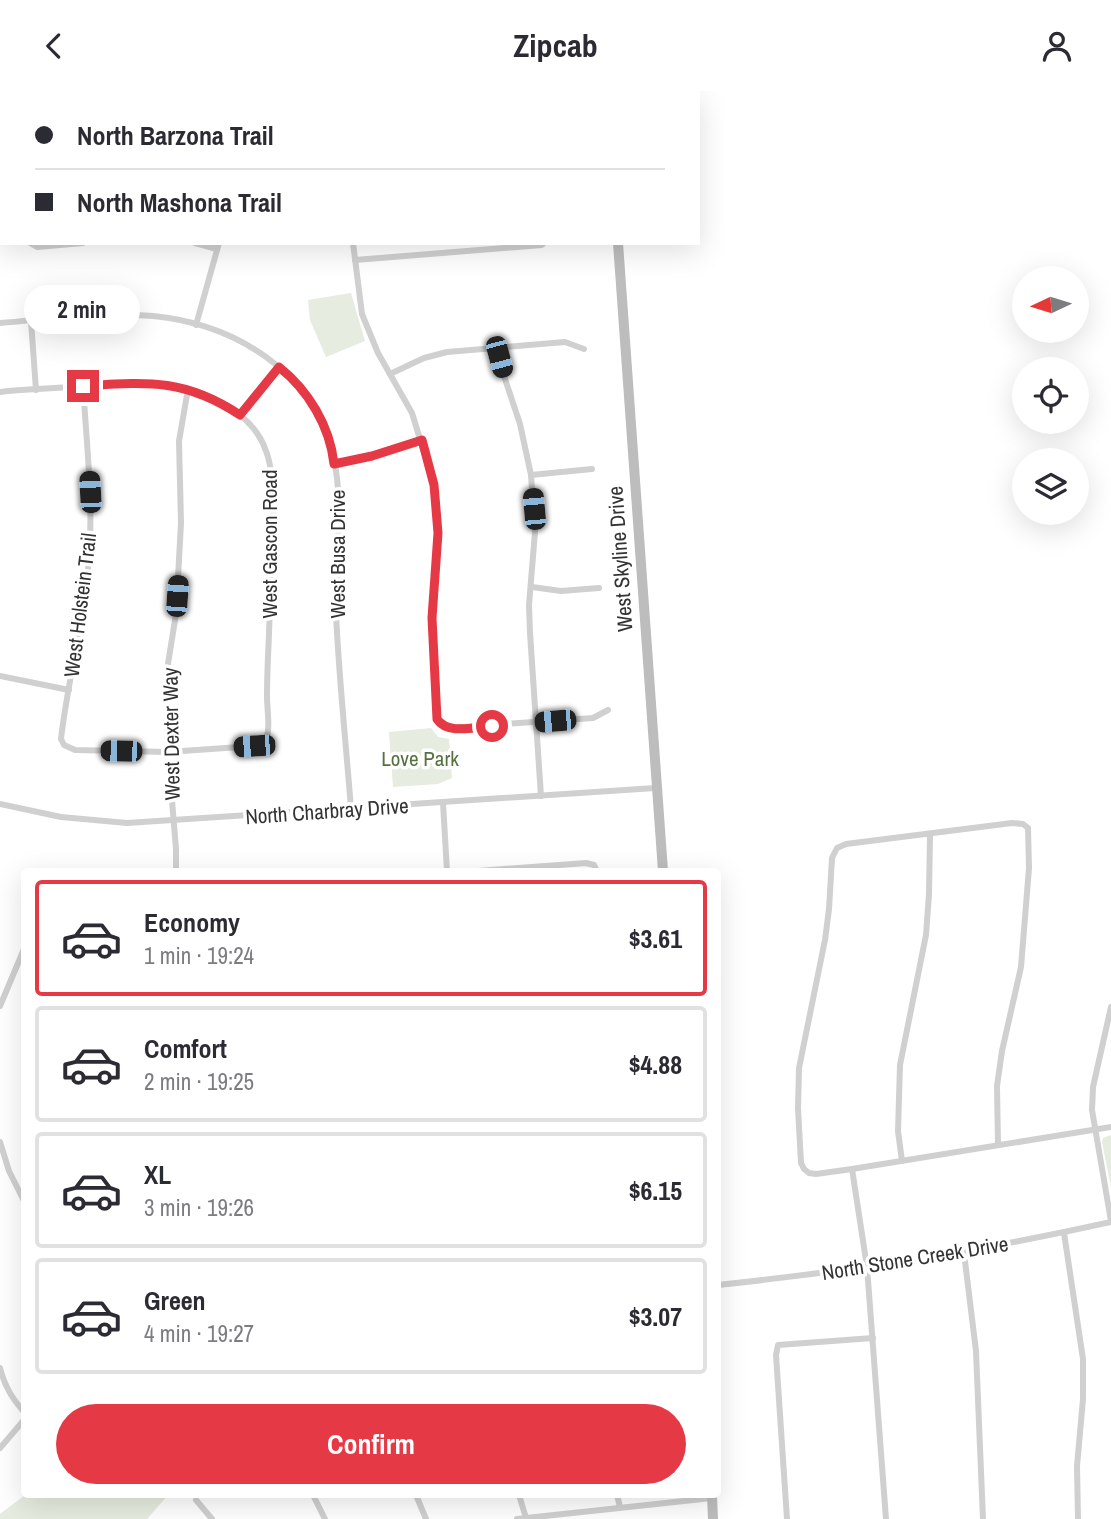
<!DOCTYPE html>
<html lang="en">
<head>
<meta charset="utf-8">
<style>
	:root { --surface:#fff; --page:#f7f7f7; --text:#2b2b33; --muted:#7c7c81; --line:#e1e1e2; --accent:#e63946 }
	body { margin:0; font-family:"Archivo Narrow",sans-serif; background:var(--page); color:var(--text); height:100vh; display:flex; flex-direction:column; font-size:26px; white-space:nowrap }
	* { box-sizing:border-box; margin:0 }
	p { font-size:23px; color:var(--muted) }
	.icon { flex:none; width:38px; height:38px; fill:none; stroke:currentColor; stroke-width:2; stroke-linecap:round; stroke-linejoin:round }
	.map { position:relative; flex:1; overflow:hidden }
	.details { position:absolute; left:21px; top:777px; width:700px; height:630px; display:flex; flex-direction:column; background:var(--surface); border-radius:7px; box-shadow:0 7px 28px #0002 }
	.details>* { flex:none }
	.guide { position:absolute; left:0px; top:0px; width:700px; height:154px; box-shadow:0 7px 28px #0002; display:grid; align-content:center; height:154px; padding:0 35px; background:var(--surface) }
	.needle { width:46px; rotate:266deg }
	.buttons { position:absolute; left:1012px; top:175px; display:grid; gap:14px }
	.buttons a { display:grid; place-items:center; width:77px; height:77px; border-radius:50%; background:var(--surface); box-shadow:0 7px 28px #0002; font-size:35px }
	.end { position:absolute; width:32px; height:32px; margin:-16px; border:9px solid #e63946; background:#fff; box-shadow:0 0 0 4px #fff }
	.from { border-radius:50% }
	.bubble { position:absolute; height:49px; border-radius:24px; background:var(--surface); box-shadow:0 7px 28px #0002; font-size:23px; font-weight:700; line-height:49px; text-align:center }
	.car { position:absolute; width:21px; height:42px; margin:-21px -10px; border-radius:9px; box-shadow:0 0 5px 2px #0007; background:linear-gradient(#222 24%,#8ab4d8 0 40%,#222 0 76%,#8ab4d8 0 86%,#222 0) }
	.guide b { display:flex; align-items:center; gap:24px; height:66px; font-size:26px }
	.guide b+b { border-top:2px solid var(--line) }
	.guide i { width:18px; height:18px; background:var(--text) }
	ul { padding:12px 0 0; list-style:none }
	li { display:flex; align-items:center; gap:21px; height:116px; margin:0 14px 10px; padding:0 21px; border:4px solid var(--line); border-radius:7px }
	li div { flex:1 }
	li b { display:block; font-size:26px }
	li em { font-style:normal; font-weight:700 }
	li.on { border-color:var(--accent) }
	li>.icon { width:63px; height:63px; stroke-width:1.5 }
	.primary-button { display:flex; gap:14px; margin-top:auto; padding:14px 35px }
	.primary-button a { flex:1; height:80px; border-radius:42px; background:var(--accent); color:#fff; font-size:28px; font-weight:700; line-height:80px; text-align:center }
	header { display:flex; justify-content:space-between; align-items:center; height:91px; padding:0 35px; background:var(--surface); font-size:32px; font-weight:700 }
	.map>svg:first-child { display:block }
	.green { fill:#e6ecdf }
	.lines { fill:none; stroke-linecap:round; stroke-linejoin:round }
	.street { stroke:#d0d0d0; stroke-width:6 }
	.secondary { stroke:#bdbdbd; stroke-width:10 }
	.route { stroke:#e63946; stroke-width:9 }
	.labels { text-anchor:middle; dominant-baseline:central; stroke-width:7; stroke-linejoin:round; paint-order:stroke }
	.street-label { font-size:21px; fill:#333; stroke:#fff }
	.park-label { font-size:21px; fill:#56703f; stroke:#fff }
</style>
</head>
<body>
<header><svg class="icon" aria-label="back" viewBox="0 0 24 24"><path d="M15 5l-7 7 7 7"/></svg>Zipcab<svg class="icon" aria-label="person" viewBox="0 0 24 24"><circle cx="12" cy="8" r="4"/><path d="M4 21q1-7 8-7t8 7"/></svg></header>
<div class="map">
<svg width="1111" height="1428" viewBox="0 0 1111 1428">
	<rect width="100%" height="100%" fill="#fff"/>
	<!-- green -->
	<g class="green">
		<path d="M351,202L365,250L326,266L310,229L308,209Z"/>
		<path d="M431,637L438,646L449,648L452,687L438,693L393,696L389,641Z"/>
		<path d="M1111,1044V1096L1102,1051L1103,1047Z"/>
		<path d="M25,1404H168L147,1428H0V1423Z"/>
	</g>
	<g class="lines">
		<!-- street -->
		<g class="street">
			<path d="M17,0V2"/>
			<path d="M116,0L117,2"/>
			<path d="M215,0V2"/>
			<path d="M342,0V2"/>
			<path d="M441,0V2"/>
			<path d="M539,0L540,2"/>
			<path d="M564,2L583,0"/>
			<path d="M0,34H2"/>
			<path d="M30,152L37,156L83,152"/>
			<path d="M195,152L217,158"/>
			<path d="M353,152L362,223L378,262L412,322L434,394L438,442L432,527L437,628L441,634L448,637L593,627L608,619"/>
			<path d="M355,169L542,154L544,152"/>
			<path d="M31,230L36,299"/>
			<path d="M0,232C50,228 103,220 153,225C235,233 314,281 333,364C345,415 335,471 336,523C339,588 346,653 351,718"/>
			<path d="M196,234L219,152"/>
			<path d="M498,257L503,282L520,333L531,384L535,441L529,514L530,542L541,705"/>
			<path d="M390,283L424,267L447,261L565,251L584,258"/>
			<path d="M0,301C23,298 46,298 69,296C125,292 180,285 229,316C246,327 260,342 266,360C279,394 272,466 270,504C270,537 267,571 267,605C267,620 271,638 265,652L254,655L168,661L75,659L64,654L61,648C67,595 81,542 87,488C95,424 87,359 83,295"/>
			<path d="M241,324L279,276"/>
			<path d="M334,373L372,365L422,349"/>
			<path d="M531,384L592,378"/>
			<path d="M532,496L561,500L599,497"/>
			<path d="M0,585L69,599"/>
			<path d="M443,712L447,780"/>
			<path d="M0,713L61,726L127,732L655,697"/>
			<path d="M176,780V758L168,661L166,585L176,523L181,432L179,350L188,298"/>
			<path d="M478,780L586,772L594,774L597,780"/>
			<path d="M0,915L24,858"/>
			<path d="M1111,916L1093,996L1092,1019L1111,1130"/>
			<path d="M0,1051L9,1080L24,1110"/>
			<path d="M998,1054L997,995L1002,960L1021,876L1029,777L1028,737L1023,733L1012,732L846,753L837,757L832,767L829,818L825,849L799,977L798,1017L801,1072L804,1078L809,1082L816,1083L852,1078L1111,1036"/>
			<path d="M902,1070L898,1040L900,974L926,844L929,803L930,744"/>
			<path d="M852,1078L867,1176L886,1428"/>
			<path d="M1064,1142L1083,1268V1308L1077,1375L1078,1428"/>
			<path d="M964,1162L976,1260L983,1428"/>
			<path d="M718,1194C850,1180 981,1160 1111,1131"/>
			<path d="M0,1277C5,1296 12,1307 24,1321"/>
			<path d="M0,1357L24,1329"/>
			<path d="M313,1404L325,1428"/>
			<path d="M416,1404L426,1428"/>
			<path d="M519,1404L526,1427"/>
			<path d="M617,1404L620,1416"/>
			<path d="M196,1409L212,1428"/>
			<path d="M517,1428L712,1407"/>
			<path d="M787,1428L776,1264L778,1254L873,1247"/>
		</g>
		<!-- secondary -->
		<g class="secondary">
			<path d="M607,0V2"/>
			<path d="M618,152L663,780"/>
			<path d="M712,1404L713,1428"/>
		</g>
	</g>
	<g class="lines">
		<!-- route -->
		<path class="route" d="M83,295C147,291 184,287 240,324L279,276C308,299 330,335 334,373L372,365L422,349L434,394L438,442L432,527L437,628C447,644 475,636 492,635"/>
	</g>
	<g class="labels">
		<!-- street labels -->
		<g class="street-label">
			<text transform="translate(269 453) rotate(-90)">West Gascon Road</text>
			<text transform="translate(337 463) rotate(-90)">West Busa Drive</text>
			<text transform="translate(620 468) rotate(-94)">West Skyline Drive</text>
			<text transform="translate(80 514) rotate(-83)">West Holstein Trail</text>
			<text transform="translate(171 643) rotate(-91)">West Dexter Way</text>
			<text transform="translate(327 720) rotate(-4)">North Charbray Drive</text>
			<text transform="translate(915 1167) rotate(-9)">North Stone Creek Drive</text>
		</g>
		<!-- park labels -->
		<g class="park-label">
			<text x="420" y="667">Love Park</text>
		</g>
	</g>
</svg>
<div class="buttons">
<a><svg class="needle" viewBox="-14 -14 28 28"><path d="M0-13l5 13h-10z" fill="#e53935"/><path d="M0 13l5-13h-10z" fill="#7c7c81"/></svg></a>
<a><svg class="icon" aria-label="locate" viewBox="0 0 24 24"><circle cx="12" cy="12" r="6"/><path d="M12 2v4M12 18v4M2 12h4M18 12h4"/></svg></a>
<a><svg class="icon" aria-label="layers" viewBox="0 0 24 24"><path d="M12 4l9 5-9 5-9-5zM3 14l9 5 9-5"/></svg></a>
</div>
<i class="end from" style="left:492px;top:635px"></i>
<i class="end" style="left:83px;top:295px"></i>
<div class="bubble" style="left:24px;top:194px;width:116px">2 min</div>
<i class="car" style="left:499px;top:266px;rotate:165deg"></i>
<i class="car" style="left:90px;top:401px;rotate:357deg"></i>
<i class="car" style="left:534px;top:418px;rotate:355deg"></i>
<i class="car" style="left:177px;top:505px;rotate:4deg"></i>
<i class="car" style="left:555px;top:630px;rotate:265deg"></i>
<i class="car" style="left:254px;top:655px;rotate:266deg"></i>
<i class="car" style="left:121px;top:660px;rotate:271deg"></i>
<div class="guide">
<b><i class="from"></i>North Barzona Trail</b>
<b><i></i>North Mashona Trail</b>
</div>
<section class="details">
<ul>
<li class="on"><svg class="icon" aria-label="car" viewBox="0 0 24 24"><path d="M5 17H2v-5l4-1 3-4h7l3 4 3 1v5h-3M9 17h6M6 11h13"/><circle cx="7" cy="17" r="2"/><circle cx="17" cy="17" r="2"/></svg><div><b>Economy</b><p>1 min · 19:24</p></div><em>$3.61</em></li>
<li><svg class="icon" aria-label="car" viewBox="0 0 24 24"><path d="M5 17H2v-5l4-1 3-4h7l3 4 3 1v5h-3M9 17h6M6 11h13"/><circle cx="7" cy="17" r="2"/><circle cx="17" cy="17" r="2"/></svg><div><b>Comfort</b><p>2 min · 19:25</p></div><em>$4.88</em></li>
<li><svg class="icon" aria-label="car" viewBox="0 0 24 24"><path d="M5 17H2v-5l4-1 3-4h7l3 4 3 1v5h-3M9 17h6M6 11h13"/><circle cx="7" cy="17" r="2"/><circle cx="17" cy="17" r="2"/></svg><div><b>XL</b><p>3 min · 19:26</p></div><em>$6.15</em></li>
<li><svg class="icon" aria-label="car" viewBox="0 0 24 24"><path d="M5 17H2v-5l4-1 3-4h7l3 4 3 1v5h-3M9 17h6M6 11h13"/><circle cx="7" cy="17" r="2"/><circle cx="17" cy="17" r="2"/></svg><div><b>Green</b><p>4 min · 19:27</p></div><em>$3.07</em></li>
</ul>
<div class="primary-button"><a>Confirm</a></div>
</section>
</div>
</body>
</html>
